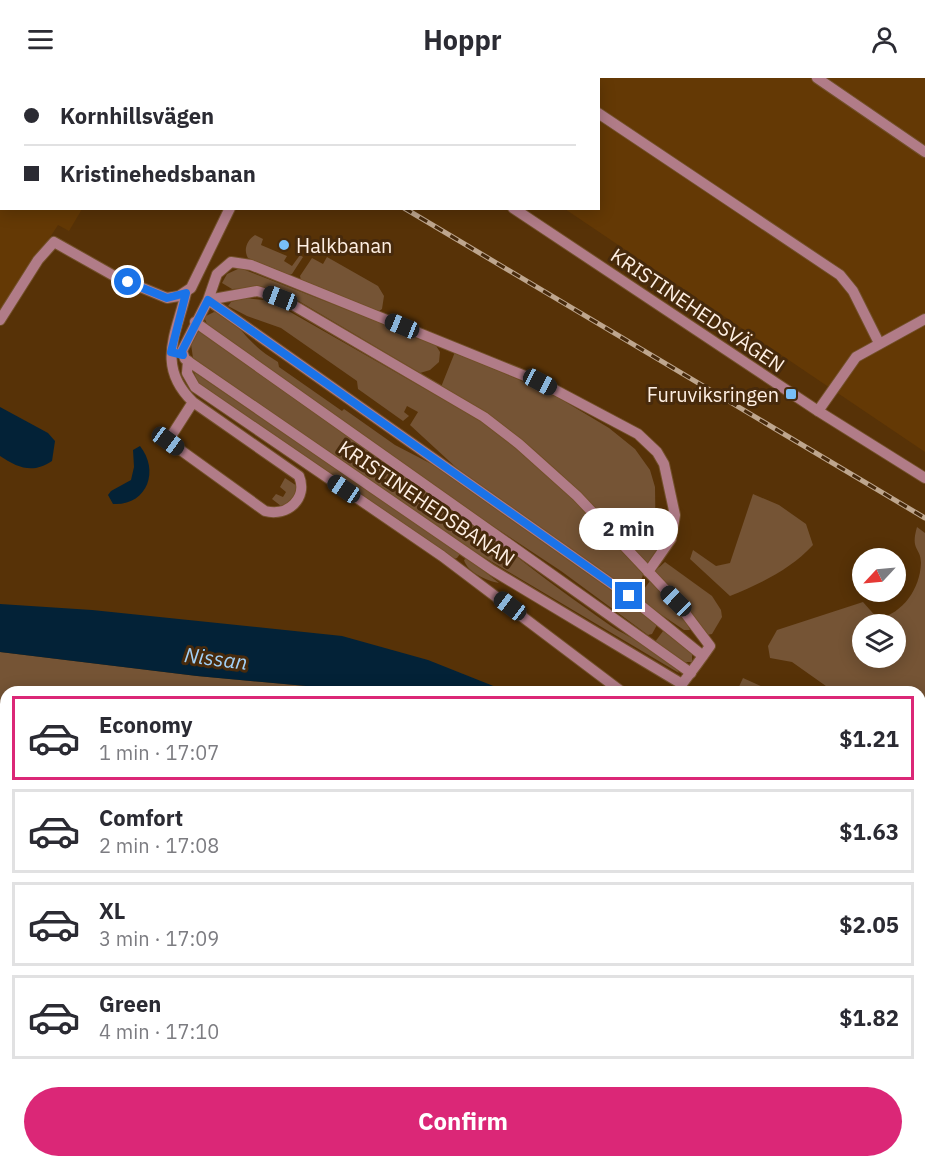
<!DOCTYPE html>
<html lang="en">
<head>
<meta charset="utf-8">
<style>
	:root { --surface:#fff; --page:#f7f7f7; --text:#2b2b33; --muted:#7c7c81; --line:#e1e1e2; --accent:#db2777 }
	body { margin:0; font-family:"IBM Plex Sans",sans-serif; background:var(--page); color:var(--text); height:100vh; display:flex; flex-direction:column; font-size:22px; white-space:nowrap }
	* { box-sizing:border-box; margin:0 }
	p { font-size:20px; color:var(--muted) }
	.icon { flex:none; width:33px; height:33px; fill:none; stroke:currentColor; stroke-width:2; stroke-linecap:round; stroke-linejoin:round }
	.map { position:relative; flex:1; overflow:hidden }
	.details { position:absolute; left:0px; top:608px; width:926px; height:482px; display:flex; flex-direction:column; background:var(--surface); border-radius:18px 18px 0 0; box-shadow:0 3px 15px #0003 }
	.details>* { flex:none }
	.guide { position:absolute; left:0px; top:0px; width:600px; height:132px; box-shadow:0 3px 15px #0003; display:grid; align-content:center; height:132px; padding:0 24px; background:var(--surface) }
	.needle { width:39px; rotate:244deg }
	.controls { position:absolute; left:852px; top:470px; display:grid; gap:12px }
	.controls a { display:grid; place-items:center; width:54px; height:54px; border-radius:50%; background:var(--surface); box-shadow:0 3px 15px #0003; font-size:30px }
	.end { position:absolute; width:27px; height:27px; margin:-14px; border:8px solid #1a73e8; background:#fff; box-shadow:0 0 0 3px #fff }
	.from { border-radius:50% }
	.bubble { position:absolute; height:42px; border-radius:21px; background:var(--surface); box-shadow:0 3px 15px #0003; font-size:20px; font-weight:700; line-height:42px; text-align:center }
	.car { position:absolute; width:18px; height:36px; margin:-18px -9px; border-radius:8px; box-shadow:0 0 4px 2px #0007; background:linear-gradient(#222 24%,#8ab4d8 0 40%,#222 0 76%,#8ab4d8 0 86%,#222 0) }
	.guide b { display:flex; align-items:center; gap:21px; height:57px; font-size:22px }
	.guide b+b { border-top:2px solid var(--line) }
	.guide i { width:15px; height:15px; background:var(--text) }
	ul { padding:10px 0 0; list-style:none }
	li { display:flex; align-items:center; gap:18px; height:84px; margin:0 12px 9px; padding:0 12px; border:3px solid var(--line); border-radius:0px }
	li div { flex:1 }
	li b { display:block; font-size:22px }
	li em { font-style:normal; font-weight:700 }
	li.selected { border-color:var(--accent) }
	li>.icon { width:54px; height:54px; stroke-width:1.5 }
	.cta { display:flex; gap:12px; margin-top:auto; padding:12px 24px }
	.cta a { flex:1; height:69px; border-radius:36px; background:var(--accent); color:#fff; font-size:24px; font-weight:700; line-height:69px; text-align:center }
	header { display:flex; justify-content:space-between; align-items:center; height:78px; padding:0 24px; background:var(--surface); font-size:27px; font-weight:700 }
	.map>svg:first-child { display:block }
	.built { fill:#643905 }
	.green { fill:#755435; fill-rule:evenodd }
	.water { fill:#032237 }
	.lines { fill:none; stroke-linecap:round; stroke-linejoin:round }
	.minor-casing { stroke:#72502a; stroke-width:12 }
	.highway-casing { stroke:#72502a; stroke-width:16 }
	.minor { stroke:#b17c88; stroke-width:10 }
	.highway { stroke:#fdfdfd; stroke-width:15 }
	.rail-casing { stroke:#bea68e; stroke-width:5 }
	.rail { stroke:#472a0c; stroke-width:3; stroke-dasharray:9; stroke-linecap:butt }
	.route { stroke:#1a73e8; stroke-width:8 }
	.poi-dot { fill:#78bff7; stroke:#472a0c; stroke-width:2 }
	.labels { text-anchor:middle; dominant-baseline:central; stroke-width:6; stroke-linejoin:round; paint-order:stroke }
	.poi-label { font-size:20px; fill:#feefe3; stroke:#472a0c; text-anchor:start }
	.street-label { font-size:20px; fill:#feefe3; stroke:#472a0c }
	.water-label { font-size:21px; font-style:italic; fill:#a2d1f7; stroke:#472a0c }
</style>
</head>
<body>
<header><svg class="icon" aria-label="menu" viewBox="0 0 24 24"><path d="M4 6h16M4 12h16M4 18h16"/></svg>Hoppr<svg class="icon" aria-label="person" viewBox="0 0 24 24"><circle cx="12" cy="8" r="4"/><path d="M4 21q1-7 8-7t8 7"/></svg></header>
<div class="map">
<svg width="925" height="1088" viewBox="0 0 925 1088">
	<rect width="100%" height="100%" fill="#573207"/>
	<!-- built -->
	<g class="built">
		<path d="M0,0L97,1L2,2V130L82,131L69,153L58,147L0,236Z"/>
		<path d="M372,0H925V374L565,131L598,130V2Z"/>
		<path d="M6,989V1015L0,1019V993Z"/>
	</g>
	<!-- green -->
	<g class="green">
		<path d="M255,157L263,161L261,167L287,178L284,183L292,188L300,177L303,179L292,196L289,197L248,180C243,172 247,162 255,157Z"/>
		<path d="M327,179L378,208L384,218L382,231L378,234L301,202L300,198L312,180L323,186Z"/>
		<path d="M240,190L435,266L440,274L439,284L430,292L420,295L292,219L259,210L232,211L222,205L227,196Z"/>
		<path d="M245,220L271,223L490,348L557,403L643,496C642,504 635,510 626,511L461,394L410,347L418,334L407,328L404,334L409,338L403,343L358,311L357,303L281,250L247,238L228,228L231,224Z"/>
		<path d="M214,234C231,237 243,256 255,267C261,273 270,279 278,284L279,289L342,333L344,331L395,367L445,393L655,542L657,547L652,556L648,557L561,493L443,415L207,246L204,239Z"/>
		<path d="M196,253L201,254L492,458C529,490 570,519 611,548C630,561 668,574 679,595L455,462L193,280L191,266Z"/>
		<path d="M455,274L554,317L609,350L635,371L650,392L655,409L656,477L647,486L562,397L532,370L441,309Z"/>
		<path d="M194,294L460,476L457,480L454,481L204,310L197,303Z"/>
		<path d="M285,400L297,408C297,419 291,424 281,428L272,421L276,416L283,419L286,414L280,409Z"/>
		<path d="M753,416L779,427L806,446L813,467C790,492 761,505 730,518L690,481L693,472L716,488L730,485Z"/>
		<path d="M917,449L925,455V619L920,621V614L833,613L792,584L770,580L768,568L777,552L863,524L878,541C903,535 920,511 921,485C921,469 910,473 917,449ZM862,546H896V579H862Z"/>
		<path d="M467,480L499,505C487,503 467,494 464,482Z"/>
		<path d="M665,484L712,518L721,532L722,539L712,556L707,557L655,493Z"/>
		<path d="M650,503L683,538L690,552H684L641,523V515Z"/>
		<path d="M666,549L692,574V584H683L655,564Z"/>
		<path d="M0,574L197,598L361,613L6,614V714H0Z"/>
		<path d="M743,600L772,613H737Z"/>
		<path d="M925,718V801L920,806V719Z"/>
		<path d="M6,931V989L0,993V936Z"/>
		<path d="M925,973V1088H790L787,1083H920V976Z"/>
		<path d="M6,1015V1083H138L131,1088H0V1019Z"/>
		<path d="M221,1083H296L282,1088H213Z"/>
		<path d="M343,1083H605L601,1088H347Z"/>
		<path d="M686,1083H768L761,1088H682Z"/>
	</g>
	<!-- water -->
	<g class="water">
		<path d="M0,329L48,355L55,363L52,383C33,396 18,390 0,378Z"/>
		<path d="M140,368C160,393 147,428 113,426L108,417L111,413L131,402L134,389L133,372Z"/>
		<path d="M0,526L92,532L342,558L428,582L506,613H361L197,598L0,574Z"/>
		<path d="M605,1083H686L682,1088H601Z"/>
	</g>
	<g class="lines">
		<!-- minor casing -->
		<g class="minor-casing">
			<g id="minor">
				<path d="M322,0L324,2"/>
				<path d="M545,0L548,2"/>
				<path d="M817,0L925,74"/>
				<path d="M294,2L295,0"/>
				<path d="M598,35L840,197L853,213L879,265"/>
				<path d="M513,130L818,333L925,400"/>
				<path d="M186,215C176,257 156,288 193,324L299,398C308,420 288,439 265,433L168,363L193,324"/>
				<path d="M0,242L38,182L54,164L116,199L167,220L179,218L191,210L230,130"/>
				<path d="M195,244L691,595"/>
				<path d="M188,283L187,295L195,309L442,478L622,614"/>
				<path d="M818,333L856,279L925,241"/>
				<path d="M648,494L671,461L675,437L664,386L657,374L638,356L540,304L251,187L231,184L217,196L208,222L257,213L281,220L484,339L519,366L577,418L676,523L710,568C701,581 692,593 682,606L492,492L185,281L182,273L208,222L629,518L703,578"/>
			</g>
		</g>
		<!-- highway casing -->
		<g class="highway-casing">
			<g id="highway">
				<path d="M920,647L925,645"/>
				<path d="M920,675L925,673"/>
				<path d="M148,1088L156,1083"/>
				<path d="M187,1088L195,1083"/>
			</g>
		</g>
		<!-- minor -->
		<use href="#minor" class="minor"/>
		<!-- highway -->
		<use href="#highway" class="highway"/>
		<!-- rail casing -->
		<g class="rail-casing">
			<g id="rail">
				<path d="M187,0L190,2"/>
				<path d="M404,130L925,440"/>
				<path d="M920,683H925"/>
				<path d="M920,693H925"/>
				<path d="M0,1011L6,1006"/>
			</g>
		</g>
		<!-- rail -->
		<use href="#rail" class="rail"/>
	</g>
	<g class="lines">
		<!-- route -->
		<path class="route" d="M128,204L167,220L186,215L171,274L183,277L182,273L208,222L629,518"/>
	</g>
	<!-- markers -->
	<g class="poi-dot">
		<circle cx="284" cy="167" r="6"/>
		<rect x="785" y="310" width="12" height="12" rx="3"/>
	</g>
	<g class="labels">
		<!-- poi labels -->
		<g class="poi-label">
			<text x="296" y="167">Halkbanan</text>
			<text x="779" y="316" text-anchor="end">Furuviksringen</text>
		</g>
		<!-- street labels -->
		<g class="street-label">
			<text transform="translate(698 232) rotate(34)">KRISTINEHEDSVÄGEN</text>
			<text transform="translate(427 425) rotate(34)">KRISTINEHEDSBANAN</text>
		</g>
		<!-- water labels -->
		<g class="water-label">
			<text transform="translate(216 580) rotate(7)">Nissan</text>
		</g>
	</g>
</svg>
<div class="controls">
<a><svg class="needle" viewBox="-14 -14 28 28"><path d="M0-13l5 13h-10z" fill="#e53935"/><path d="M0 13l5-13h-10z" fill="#7c7c81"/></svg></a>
<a><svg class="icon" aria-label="layers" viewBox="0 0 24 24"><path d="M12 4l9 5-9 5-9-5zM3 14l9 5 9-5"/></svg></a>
</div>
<i class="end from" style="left:128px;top:204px"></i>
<i class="end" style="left:629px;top:518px"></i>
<div class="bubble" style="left:579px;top:430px;width:99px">2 min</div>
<i class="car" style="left:280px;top:220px;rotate:291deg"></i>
<i class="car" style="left:402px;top:248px;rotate:292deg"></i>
<i class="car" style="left:540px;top:304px;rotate:118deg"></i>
<i class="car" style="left:168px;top:363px;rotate:126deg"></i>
<i class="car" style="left:344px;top:411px;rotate:304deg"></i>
<i class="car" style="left:676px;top:523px;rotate:314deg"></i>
<i class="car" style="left:510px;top:528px;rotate:307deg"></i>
<div class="guide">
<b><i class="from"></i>Kornhillsvägen</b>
<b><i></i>Kristinehedsbanan</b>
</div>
<section class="details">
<ul>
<li class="selected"><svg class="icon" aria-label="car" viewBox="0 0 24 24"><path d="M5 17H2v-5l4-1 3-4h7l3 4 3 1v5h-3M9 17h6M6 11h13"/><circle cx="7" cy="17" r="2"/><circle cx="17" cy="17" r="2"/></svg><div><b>Economy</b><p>1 min · 17:07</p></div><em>$1.21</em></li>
<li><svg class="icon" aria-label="car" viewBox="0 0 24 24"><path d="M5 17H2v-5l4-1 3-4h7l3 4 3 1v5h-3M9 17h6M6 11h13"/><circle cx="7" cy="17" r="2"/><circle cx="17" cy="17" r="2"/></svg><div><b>Comfort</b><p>2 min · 17:08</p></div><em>$1.63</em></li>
<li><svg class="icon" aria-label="car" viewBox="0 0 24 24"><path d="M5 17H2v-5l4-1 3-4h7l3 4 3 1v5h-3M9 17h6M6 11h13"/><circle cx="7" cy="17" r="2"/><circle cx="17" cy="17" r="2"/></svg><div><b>XL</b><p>3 min · 17:09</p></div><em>$2.05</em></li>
<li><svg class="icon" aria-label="car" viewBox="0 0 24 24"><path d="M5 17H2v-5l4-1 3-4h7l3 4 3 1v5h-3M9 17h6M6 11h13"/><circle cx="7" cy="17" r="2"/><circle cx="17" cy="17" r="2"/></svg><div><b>Green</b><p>4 min · 17:10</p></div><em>$1.82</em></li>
</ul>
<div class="cta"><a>Confirm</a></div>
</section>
</div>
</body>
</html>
